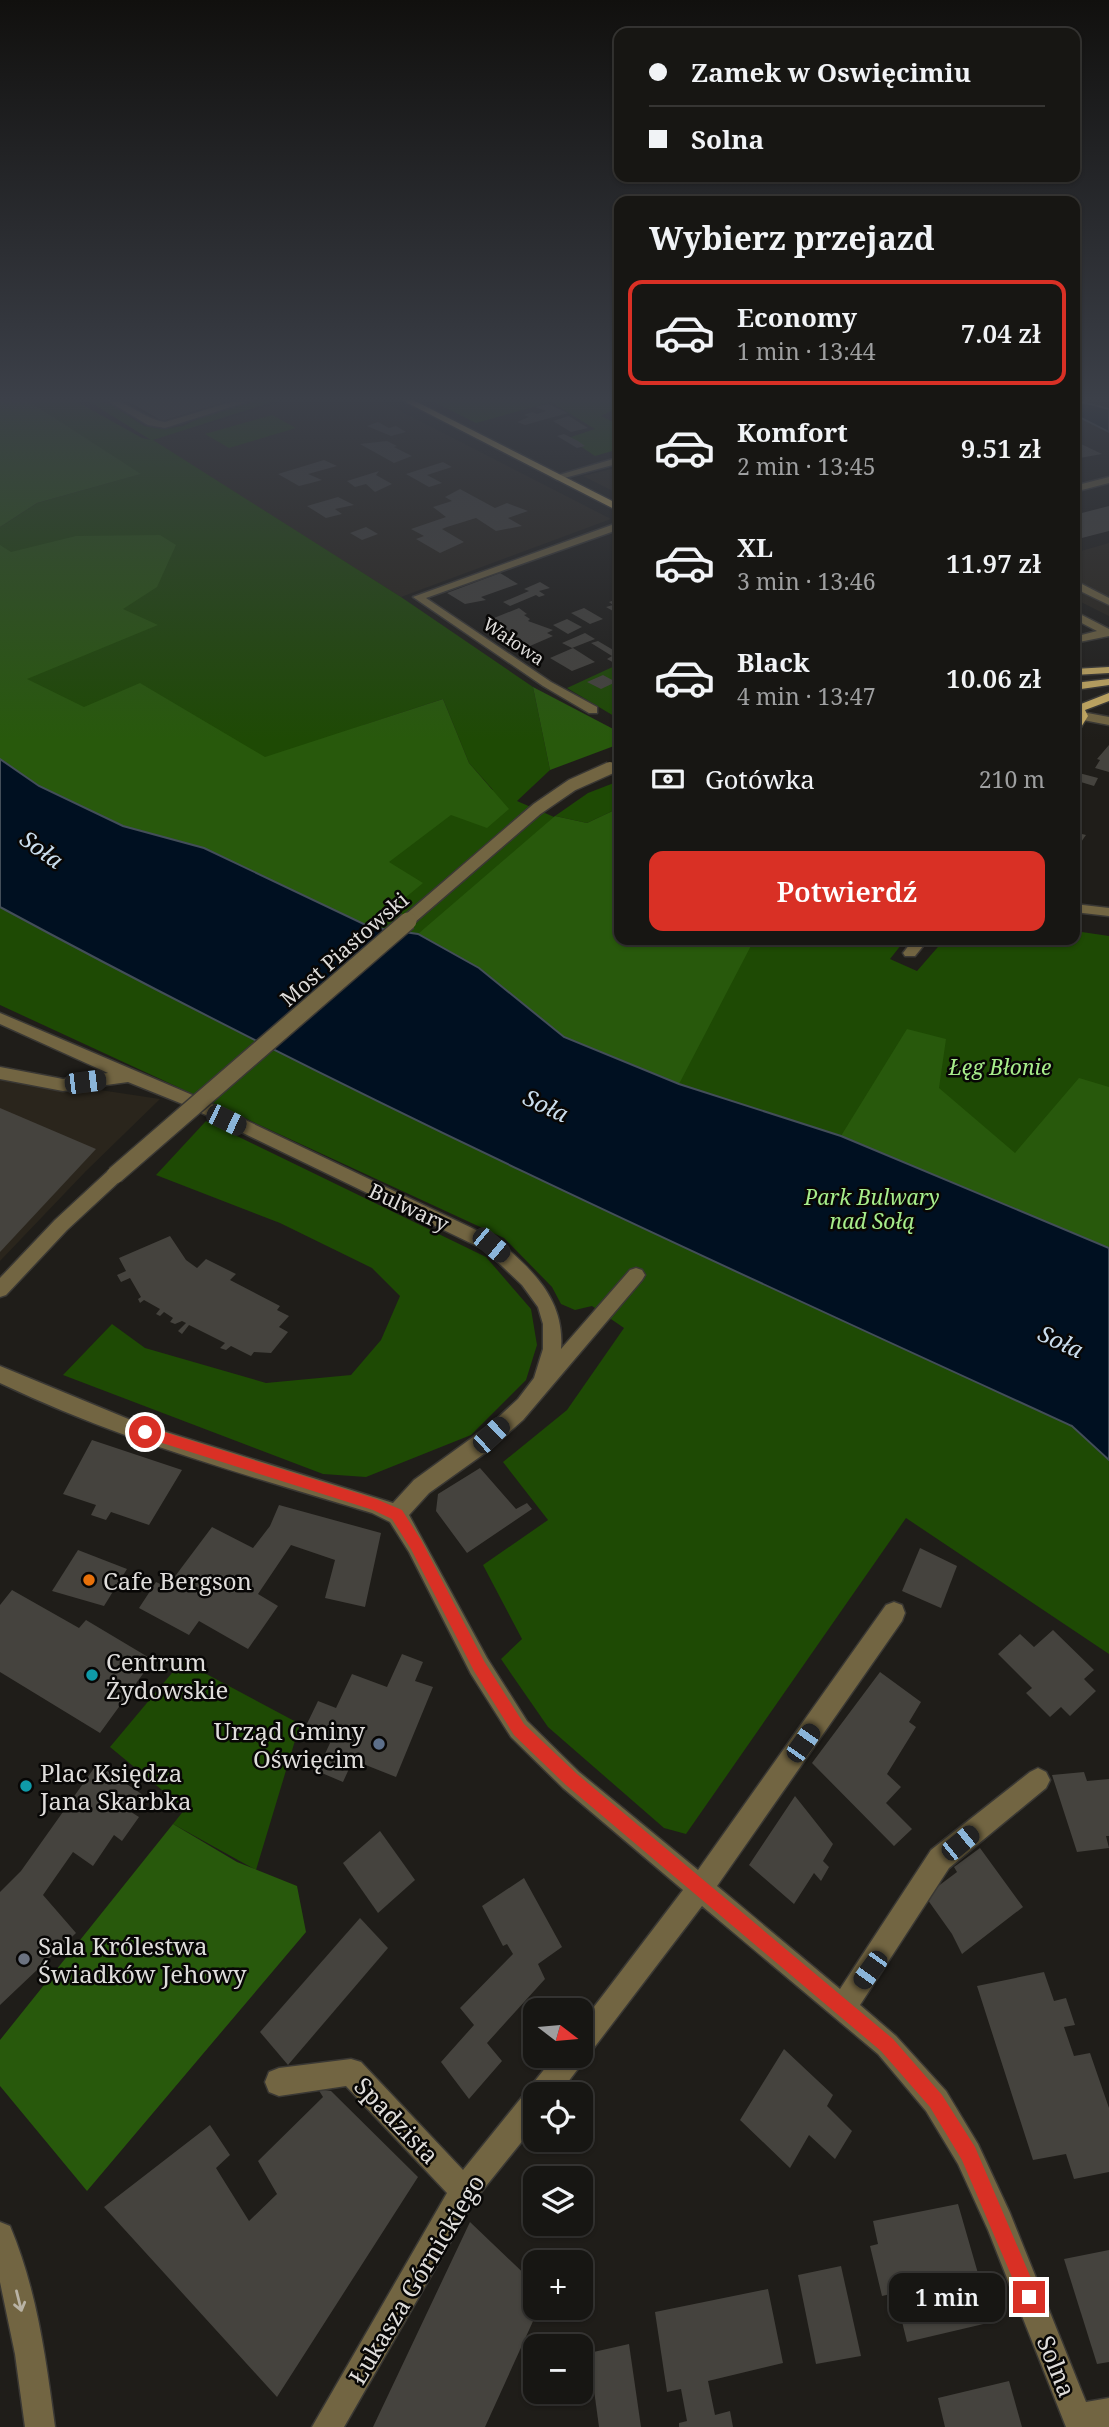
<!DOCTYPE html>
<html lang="pl">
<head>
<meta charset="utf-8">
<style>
	:root { --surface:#171613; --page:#201f1c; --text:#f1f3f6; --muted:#9e9fa0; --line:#363533; --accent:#d93025 }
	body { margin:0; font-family:"Noto Serif",serif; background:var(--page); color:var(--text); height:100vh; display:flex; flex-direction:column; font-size:26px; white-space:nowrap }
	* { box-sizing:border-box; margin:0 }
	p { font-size:23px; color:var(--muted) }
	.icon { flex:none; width:38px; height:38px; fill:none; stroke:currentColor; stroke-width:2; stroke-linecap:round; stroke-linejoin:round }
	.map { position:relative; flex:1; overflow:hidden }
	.details { position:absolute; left:614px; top:196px; width:466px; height:749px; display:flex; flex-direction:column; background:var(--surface); border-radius:14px; box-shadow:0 2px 5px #0004,0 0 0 2px var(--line) }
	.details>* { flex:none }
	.top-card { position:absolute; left:614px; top:28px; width:466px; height:154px; border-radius:14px; box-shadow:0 2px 5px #0004,0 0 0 2px var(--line); display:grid; align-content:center; height:154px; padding:0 35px; background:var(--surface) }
	.needle { width:46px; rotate:106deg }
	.controls { position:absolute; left:523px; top:1998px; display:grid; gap:14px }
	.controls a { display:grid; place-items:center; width:70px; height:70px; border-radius:14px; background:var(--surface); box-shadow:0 2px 5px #0004,0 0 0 2px var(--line); font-size:35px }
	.end { position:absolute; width:32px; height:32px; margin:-16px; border:9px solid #d93025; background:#fff; box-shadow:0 0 0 4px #fff }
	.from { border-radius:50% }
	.bubble { position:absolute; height:49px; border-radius:14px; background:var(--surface); box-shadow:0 2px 5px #0004,0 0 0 2px var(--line); font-size:23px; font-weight:600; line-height:49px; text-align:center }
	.car { position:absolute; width:21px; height:42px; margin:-21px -10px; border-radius:9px; box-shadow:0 0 5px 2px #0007; background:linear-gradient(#222 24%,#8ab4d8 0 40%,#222 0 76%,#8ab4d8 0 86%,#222 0) }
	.top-card b { display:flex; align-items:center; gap:24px; height:66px; font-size:26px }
	.top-card b+b { border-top:2px solid var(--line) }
	.top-card i { width:18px; height:18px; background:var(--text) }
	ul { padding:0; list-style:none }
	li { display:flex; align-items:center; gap:21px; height:105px; margin:0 14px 10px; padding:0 21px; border:4px solid transparent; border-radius:14px }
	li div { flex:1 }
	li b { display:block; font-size:26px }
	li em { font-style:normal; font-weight:600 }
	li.current { border-color:var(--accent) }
	li>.icon { width:63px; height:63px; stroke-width:1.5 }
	h2 { padding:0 35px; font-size:32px; line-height:84px }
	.pay { display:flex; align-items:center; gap:18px; height:77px; padding:0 35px; font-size:26px }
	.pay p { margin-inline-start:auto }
	.button { display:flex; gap:14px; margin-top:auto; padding:14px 35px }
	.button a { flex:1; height:80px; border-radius:14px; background:var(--accent); color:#fff; font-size:28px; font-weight:600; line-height:80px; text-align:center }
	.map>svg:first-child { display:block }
	.built { fill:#2a251c }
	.green { fill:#1e4a04; fill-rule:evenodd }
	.forest { fill:#28590c }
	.water { fill:#001021; stroke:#434e59; stroke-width:2 }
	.building { fill:#45433e }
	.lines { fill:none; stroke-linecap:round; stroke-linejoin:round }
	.minor-casing { stroke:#3a3834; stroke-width:3 }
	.major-casing { stroke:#3a3834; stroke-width:3 }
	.minor { fill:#726542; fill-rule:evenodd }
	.major { fill:#c9ad63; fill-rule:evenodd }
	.minor-bridge-far1-casing { stroke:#3a3834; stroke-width:15; stroke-linecap:butt }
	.minor-bridge-casing { stroke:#3a3834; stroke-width:20; stroke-linecap:butt }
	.minor-bridge-far1 { stroke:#726542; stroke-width:12 }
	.minor-bridge { stroke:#726542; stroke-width:17 }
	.oneway { stroke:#b9b3a5 }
	.route { fill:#d93025 }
	.food-dot { fill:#e8710a; stroke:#080706; stroke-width:2.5 }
	.culture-dot { fill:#0f9aa8; stroke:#080706; stroke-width:2.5 }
	.service-dot { fill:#5c6f8a; stroke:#080706; stroke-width:2.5 }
	.worship-dot { fill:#6b7280; stroke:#080706; stroke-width:2.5 }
	.labels { text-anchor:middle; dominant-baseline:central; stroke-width:5; stroke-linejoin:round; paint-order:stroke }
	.far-street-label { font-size:18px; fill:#dfdddb; stroke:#080706 }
	.street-label { font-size:21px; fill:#dfdddb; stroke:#080706 }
	.park-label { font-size:21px; font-style:italic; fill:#a7ed8b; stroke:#080706 }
	.water-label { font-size:23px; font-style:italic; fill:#cbdeee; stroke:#080706 }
	.near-poi-label { font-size:24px; fill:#dfdddb; stroke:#080706; text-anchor:start }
	.near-street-label { font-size:24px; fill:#dfdddb; stroke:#080706 }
</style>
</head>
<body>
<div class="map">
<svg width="1109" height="2427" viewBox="0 0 1109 2427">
	<rect width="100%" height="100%" fill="#1f1d19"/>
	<!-- built -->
	<g class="built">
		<path d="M87,400H278L184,431L289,400H379L611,519L401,597Z"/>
		<path d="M619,467V494L583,476Z"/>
		<path d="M1109,543V616L1075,599L1074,553Z"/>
		<path d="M0,1075L160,1099L86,1171L0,1261Z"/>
	</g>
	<!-- green -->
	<g class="green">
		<path d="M27,400H74L142,438L151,440L87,400H103L101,402L113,406L144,426L162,429L183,426L206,415L256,400H278L153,440L401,597L533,687L550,770L517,801L619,845L620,940H905L890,959L917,971L944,940H1074L1075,931L1109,936V1654L906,1518L686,1834L664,1828L548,1727L501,1659L522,1639L483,1565L548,1520L503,1462L567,1410L624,1328L592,1306L575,1310L561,1304L552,1287L504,1238L0,1005V527L37,503L140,474ZM443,699L469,763L493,790L364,725Z"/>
		<path d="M430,400H613L619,404V407L601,416L619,425V449L595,456L568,438L595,429L551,402L476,423Z"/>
		<path d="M272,415L296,428L229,448L205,434Z"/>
		<path d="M619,664V719L567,688Z"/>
		<path d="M619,781V808L587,823L555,816L588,793Z"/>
		<path d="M206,1121L486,1257L531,1309L537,1345L526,1380L471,1435L366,1477L323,1474L63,1375L112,1324L145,1348L266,1383L351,1375L381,1340L400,1296L372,1268L280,1223L156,1175Z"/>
		<path d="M182,1661L300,1724L256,1870L173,1824L185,1809L110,1747Z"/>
	</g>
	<!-- forest -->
	<g class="forest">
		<path d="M0,400H27L141,474L37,503L0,527Z"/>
		<path d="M160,535L176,545L157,587L123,609L158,625L27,679L84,707L140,683L265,757L443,699L469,763L509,809L487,828L451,815L389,862L423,883L370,927L204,848L123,826L39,786L0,759V545L11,552L76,536Z"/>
		<path d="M533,687L619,732V740L614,746L550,770Z"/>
		<path d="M619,808L620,940H754L679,1084L564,1037L479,968L418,934L555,816L587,823Z"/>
		<path d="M907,1029L946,1039L939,1088L1015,1153L1079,1078L1109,1087V1248L841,1136Z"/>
		<path d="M173,1824L237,1862L297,1886L306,1932L87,2191L0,2086V2040Z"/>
	</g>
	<!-- water -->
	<g class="water">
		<path d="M1075,400L1109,409V432L1075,415Z"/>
		<path d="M0,759L39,786L123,826L204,848L370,927L418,934L479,968L564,1037L679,1084L841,1136L1109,1248V1460L1072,1426C711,1261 349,1096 0,907Z"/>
	</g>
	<!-- building -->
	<g class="building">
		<path d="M126,400H228V401L162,421Z"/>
		<path d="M548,404L568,413L525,425L517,422L529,417L524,415L532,412L537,414L546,411L535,407Z"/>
		<path d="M569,416L588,428L571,432L553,421Z"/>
		<path d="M378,422L389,428L396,426L406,432L391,436L367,426Z"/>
		<path d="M564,434L578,441L585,446L577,448L557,436Z"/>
		<path d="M387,441L397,446L394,447L412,456L394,463L360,444Z"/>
		<path d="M1074,442L1079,443L1102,454L1074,459Z"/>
		<path d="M324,460L337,466L308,474L322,480L311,483L299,486L278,474Z"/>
		<path d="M443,462L452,467L427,475L442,483L429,487L406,474Z"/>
		<path d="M379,471L376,475L392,484L375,492L366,484L355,487L347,481Z"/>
		<path d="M460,489L495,508L507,503L528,511L508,518L522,526L496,531L476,518L447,527L442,529L464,542L440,553L416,539L424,536L411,529L446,517L433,507L452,501L445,497Z"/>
		<path d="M338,497L354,505L335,509L342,514L326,518L307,506Z"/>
		<path d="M1109,506V531L1074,540V515Z"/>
		<path d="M366,527L378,534L362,540L350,533Z"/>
		<path d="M500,573L518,584L481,597L486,600L465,604L447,593Z"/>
		<path d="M540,582L550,588L539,591L545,595L539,597L536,595L510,606L503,602L529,591L524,589Z"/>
		<path d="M620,598V615L606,607L613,605L609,602Z"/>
		<path d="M519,608L527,614L524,615L530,619L528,621L553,630L547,633L553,636L530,646L489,620Z"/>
		<path d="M584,608L603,619L590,624L571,613Z"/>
		<path d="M567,619L582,627L568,634L553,625Z"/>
		<path d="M585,633L595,639L572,648L562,643Z"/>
		<path d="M598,641L620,654V662L616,664L607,659L612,656L591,643Z"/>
		<path d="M573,648L595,662L572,671L550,658Z"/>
		<path d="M603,675L616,682L601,689L587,682Z"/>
		<path d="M1109,745V772L1095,768L1100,760L1097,759Z"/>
		<path d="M1079,773L1098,778L1094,786L1074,780Z"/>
		<path d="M1074,832L1086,835L1074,852Z"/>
		<path d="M0,1108L96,1149L0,1252Z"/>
		<path d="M170,1236L186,1260L197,1268L206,1259L236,1274L230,1280L280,1306L277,1310L289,1316L279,1327L288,1332L271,1353L254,1352L251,1356L231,1346L226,1350L220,1348L225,1343L189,1325L182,1334L178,1331L186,1323L182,1321L175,1324L170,1322L173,1318L164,1312L160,1316L156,1314L160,1309L144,1300L140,1303L138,1299L141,1297L130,1278L121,1282L117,1275L126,1271L119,1258Z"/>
		<path d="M92,1440L182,1470L149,1525L111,1512L106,1520L91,1515L96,1505L63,1494Z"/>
		<path d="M480,1468L516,1509L527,1503L532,1509L467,1553L436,1511L438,1494Z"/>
		<path d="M279,1505L381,1533L365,1607L325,1598L335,1560L291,1545L258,1594L278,1606L248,1649L199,1621L189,1635L139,1608L156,1582L167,1587L212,1527L253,1548L270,1526Z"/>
		<path d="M920,1548L957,1566L941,1608L902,1591Z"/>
		<path d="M78,1550L127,1569L104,1606L52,1591Z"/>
		<path d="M12,1590L79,1628L86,1620L153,1660L100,1733L0,1672V1605Z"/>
		<path d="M1053,1630L1094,1670L1084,1679L1096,1691L1070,1716L1061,1707L1050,1717L1026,1693L1032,1688L998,1654L1020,1634L1034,1647Z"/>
		<path d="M402,1654L423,1662L415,1681L433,1687L396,1777L353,1760L343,1782L317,1771L330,1743L303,1732L318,1701L336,1708L352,1674L387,1687Z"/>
		<path d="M880,1672L921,1702L909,1722L916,1727L887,1774L901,1787L886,1803L912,1829L894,1846L812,1763Z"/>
		<path d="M97,1764L143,1795L131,1812L139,1817L122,1841L114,1835L93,1866L73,1852L43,1895L76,1933L0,2005V1892L21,1871Z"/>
		<path d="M1084,1772L1087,1781L1109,1779V1836H1106L1109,1848L1077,1852L1052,1775Z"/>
		<path d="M795,1796L833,1844L823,1861L829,1867L821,1881L814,1873L794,1904L749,1865Z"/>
		<path d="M380,1831L415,1880L378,1913L343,1863Z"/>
		<path d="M980,1848L1023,1907L962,1954L952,1934L925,1896L957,1872L954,1867Z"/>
		<path d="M524,1878L562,1947L538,1964L545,1979L487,2043L502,2061L469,2099L441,2062L474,2025L460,2008L513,1954L507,1944L503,1946L482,1906Z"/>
		<path d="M360,1918L388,1948L288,2065L260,2032Z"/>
		<path d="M1044,1972L1054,2001L1066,1998L1075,2025L1064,2027L1074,2056L1090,2053L1109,2108V2172L1074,2179L1066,2154L1033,2160L977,1986Z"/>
		<path d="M784,2049L833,2095L827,2106L852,2131L835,2159L809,2135L790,2168L740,2120Z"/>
		<path d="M318,2089L331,2091L418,2177L277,2397L104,2207L210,2125L230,2155L216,2168L249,2221L277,2194L258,2161L323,2097Z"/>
		<path d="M958,2204L992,2322L907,2342L895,2293L882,2296L870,2246L878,2244L873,2221Z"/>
		<path d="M470,2222L536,2285V2308H539L485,2427H373Z"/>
		<path d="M1109,2250V2362L1097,2364L1064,2259Z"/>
		<path d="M841,2266L861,2356L816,2364L798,2275Z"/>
		<path d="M768,2289L783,2363L708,2381L715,2415L730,2411L733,2427H679V2423L687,2421L681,2389L667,2392L655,2312Z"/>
		<path d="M629,2344L641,2427H599L589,2353Z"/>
		<path d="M1009,2381L1022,2427H945L938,2398Z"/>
	</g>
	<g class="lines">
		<!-- minor casing -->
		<g class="minor-casing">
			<g id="minor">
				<path d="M106,400C128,400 143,419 165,422L238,400H253L165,428L148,425Z"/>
				<path d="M620,457V463L557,480L552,477Z"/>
				<path d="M1109,477V483L1074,492V486Z"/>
				<path d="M620,522V529L426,598L551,682L597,707V713H589L543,686L413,597Z"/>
				<path d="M1074,580L1109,598V605L1074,588Z"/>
				<path d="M1074,611L1109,629V636L1074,643V637L1097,631L1074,619Z"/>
				<path d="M1082,712L1109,717V725L1078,719V713Z"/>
				<path d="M1074,904L1109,908V916L1074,912Z"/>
				<path d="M913,940H928L915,956H905L903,953Z"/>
				<path d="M0,1013L197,1097L497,1240C533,1270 565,1300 561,1349L630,1270L636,1268L642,1270L645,1275L642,1280L523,1420L488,1451L429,1493L409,1515L487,1658L527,1721L579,1772L698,1870L886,1605L894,1602L902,1605L905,1613L902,1621L717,1886L840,1989L931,1850L1030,1772L1038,1768L1046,1772L1050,1780L1046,1788L949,1868L860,2005L896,2036L946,2091L978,2144L1010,2213L1086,2402L1109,2398V2427H1066L988,2230L958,2164L926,2111L878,2054L702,1906L558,2095H536V2124L474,2201L344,2427H312L447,2193L346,2086L279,2096L269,2092L265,2082L269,2072L279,2068L351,2059L361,2062L463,2170L555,2056H581V2024L683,1890L563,1788L511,1737L471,1674L409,1552L390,1522L372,1513C246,1475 119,1440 0,1383V1366L138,1423L393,1503L414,1480L491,1424L518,1399L534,1378L543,1349V1324L538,1307L522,1285L485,1250L185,1105L128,1082L63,1091L0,1079V1067L63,1079L108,1073L0,1024Z"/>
				<path d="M115,1169L121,1170L124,1175L121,1180L67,1230L6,1295L0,1297V1278L55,1220L109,1170Z"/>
				<path d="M0,2222L10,2226C37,2290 46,2359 55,2427H25L15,2354L0,2282Z"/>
			</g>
		</g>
		<!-- major casing -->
		<g class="major-casing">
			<g id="major">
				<path d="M402,400H413L620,505V512Z"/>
				<path d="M1109,667V673L1074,675V669Z"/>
				<path d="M1109,679V685L1074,690V683Z"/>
				<path d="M1109,693V701L1085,710L1088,716L1078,732L1074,733V699L1081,704Z"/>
			</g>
		</g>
		<!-- minor -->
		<use href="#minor" class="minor"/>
		<!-- major -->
		<use href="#major" class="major"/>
		<!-- minor-bridge-far1 casing -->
		<g class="minor-bridge-far1-casing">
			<path id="minor-bridge-far1" d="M406,922L537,809L572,785L610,768"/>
		</g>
		<!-- minor-bridge casing -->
		<g class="minor-bridge-casing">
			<path id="minor-bridge" d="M115,1175L408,921"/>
		</g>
		<!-- minor-bridge-far1 -->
		<use href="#minor-bridge-far1" class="minor-bridge-far1"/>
		<!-- minor-bridge -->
		<use href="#minor-bridge" class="minor-bridge"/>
	</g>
	<!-- one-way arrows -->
	<defs><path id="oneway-shaft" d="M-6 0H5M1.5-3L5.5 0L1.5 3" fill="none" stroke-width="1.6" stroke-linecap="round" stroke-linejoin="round" transform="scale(1.75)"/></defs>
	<use class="oneway" href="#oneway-shaft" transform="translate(19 2301) rotate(76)"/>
	<!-- sky -->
	<linearGradient id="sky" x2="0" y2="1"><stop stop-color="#11100e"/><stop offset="0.54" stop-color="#3c4049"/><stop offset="1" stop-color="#3c4049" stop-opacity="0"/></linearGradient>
	<rect width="1109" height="740" fill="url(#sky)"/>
	<!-- route -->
	<path class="route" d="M145,1426L376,1499L402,1510L421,1540L484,1661L524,1724L577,1774L893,2039L942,2095L975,2147L1039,2297L1036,2303L1029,2306L1023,2303L962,2160L930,2107L881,2051L566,1785L514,1735L474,1671L411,1549L392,1519L373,1510L140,1436V1428Z"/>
	<!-- markers -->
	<circle class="food-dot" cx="89" cy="1580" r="7"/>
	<g class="culture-dot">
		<circle cx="92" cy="1675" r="7"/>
		<circle cx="26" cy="1786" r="7"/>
	</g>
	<circle class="service-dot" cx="379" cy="1744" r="7"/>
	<circle class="worship-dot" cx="24" cy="1959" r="7"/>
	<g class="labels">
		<!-- far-street labels -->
		<g class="far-street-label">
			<text transform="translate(514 641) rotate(34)">Wałowa</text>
		</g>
		<!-- street labels -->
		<g class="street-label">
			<text transform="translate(344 949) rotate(-41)">Most Piastowski</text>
			<text transform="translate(409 1207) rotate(25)">Bulwary</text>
		</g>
		<!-- park labels -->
		<g class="park-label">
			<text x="1000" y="1067">Łęg Błonie</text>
			<text x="872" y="1197">Park Bulwary<tspan x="872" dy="24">nad Sołą</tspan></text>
		</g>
		<!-- water labels -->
		<g class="water-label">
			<text transform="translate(42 849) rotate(36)">Soła</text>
			<text transform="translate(546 1105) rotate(25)">Soła</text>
			<text transform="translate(1061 1341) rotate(25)">Soła</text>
		</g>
		<!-- near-poi labels -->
		<g class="near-poi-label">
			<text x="103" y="1580">Cafe Bergson</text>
			<text x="106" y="1661">Centrum<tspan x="106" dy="28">Żydowskie</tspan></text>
			<text x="365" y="1730" text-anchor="end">Urząd Gminy<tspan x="365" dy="28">Oświęcim</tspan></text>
			<text x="40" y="1772">Plac Księdza<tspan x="40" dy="28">Jana Skarbka</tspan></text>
			<text x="38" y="1945">Sala Królestwa<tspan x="38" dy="28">Świadków Jehowy</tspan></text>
		</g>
		<!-- near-street labels -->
		<g class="near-street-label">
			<text transform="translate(397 2120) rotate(46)">Spadzista</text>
			<text transform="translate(416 2279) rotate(-59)">Łukasza Górnickiego</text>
			<text transform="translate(1057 2366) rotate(68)">Solna</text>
		</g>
	</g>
</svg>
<div class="controls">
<a><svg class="needle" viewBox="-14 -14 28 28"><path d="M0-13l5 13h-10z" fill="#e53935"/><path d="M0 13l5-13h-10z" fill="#9e9fa0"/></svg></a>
<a><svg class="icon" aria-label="locate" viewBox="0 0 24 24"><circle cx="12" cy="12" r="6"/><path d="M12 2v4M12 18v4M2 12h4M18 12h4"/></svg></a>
<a><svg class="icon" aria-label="layers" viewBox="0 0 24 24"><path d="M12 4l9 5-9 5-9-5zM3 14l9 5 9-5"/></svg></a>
<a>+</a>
<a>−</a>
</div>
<i class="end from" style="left:145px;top:1432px"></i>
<i class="end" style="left:1029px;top:2297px"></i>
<div class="bubble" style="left:889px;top:2273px;width:116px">1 min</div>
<i class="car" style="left:85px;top:1082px;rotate:83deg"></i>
<i class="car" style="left:226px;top:1120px;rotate:116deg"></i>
<i class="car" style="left:491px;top:1245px;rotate:130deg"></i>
<i class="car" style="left:491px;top:1435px;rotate:46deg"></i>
<i class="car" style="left:803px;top:1743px;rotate:35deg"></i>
<i class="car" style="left:960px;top:1843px;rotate:51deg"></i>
<i class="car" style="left:870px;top:1970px;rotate:216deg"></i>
<div class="top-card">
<b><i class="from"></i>Zamek w Oswięcimiu</b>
<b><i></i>Solna</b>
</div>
<section class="details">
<h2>Wybierz przejazd</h2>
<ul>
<li class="current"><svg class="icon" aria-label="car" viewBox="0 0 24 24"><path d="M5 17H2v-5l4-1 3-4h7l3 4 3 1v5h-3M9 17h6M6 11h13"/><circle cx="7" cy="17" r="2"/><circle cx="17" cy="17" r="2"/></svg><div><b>Economy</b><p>1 min · 13:44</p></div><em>7.04 zł</em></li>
<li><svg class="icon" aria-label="car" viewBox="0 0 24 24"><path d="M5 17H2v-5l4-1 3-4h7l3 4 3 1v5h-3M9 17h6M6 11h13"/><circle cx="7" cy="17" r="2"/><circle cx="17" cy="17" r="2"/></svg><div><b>Komfort</b><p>2 min · 13:45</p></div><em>9.51 zł</em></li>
<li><svg class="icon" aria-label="car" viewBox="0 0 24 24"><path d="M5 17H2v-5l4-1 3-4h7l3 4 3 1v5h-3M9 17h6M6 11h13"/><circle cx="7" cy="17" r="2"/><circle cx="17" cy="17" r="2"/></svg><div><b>XL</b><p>3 min · 13:46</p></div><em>11.97 zł</em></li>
<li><svg class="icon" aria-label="car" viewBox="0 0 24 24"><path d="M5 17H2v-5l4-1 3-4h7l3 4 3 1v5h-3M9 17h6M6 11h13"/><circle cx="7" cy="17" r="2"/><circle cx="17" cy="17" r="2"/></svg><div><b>Black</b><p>4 min · 13:47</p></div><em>10.06 zł</em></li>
</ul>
<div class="pay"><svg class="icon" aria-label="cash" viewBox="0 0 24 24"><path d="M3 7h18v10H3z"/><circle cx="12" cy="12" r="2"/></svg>Gotówka<p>210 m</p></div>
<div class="button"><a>Potwierdź</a></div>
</section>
</div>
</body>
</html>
